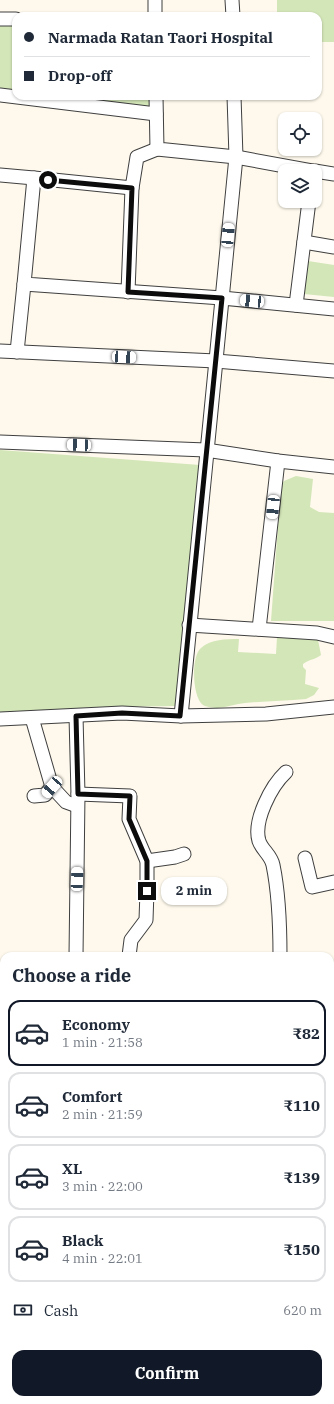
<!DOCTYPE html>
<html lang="en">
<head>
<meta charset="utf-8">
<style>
	:root { --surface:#fff; --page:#f2f2f3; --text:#1f2937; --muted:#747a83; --line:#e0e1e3; --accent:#111827 }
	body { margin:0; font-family:"IBM Plex Serif",serif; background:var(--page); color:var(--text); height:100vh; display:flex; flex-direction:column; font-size:15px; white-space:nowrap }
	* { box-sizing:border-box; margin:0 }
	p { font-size:13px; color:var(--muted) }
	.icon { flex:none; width:22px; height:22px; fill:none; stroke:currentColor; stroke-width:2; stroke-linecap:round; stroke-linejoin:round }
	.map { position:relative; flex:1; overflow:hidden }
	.side { position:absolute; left:0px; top:952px; width:334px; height:452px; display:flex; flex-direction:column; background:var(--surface); border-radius:12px 12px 0 0; box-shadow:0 1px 3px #0004 }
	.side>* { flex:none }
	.hud { position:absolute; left:12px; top:12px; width:310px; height:88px; border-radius:12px; box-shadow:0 1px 3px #0004; display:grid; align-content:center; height:88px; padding:0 12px; background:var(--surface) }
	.buttons { position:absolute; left:278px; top:112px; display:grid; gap:8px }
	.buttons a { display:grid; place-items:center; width:44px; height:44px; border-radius:8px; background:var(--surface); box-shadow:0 1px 3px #0004; font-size:20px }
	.end { position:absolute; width:18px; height:18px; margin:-9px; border:5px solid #0c0c0c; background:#fff; box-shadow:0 0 0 2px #fff }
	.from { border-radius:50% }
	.bubble { position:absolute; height:28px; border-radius:12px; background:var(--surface); box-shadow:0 1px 3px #0004; font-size:13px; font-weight:700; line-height:28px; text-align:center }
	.car { position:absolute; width:12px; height:24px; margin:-12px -6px; border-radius:5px; box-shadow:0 0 3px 1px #0007; background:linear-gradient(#fff 24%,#345 0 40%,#fff 0 76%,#345 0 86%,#fff 0) }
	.hud b { display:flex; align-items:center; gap:14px; height:38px; font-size:15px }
	.hud b+b { border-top:1px solid var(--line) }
	.hud i { width:10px; height:10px; background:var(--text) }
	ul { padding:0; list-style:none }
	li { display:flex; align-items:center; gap:12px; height:66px; margin:0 8px 6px; padding:0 4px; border:2px solid var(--line); border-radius:12px }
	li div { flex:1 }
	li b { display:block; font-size:15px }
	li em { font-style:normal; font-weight:700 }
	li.current { border-color:var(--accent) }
	li>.icon { width:36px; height:36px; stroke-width:1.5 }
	h2 { padding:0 12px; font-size:18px; line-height:48px }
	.pay { display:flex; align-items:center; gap:10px; height:44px; padding:0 12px; font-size:15px }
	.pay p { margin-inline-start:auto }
	.action { display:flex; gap:8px; margin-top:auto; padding:8px 12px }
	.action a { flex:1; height:46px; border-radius:12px; background:var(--accent); color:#fff; font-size:16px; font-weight:700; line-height:46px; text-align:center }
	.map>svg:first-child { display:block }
	.green { fill:#d3e6b8 }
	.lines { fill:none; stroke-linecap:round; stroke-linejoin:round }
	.minor-casing { stroke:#3f3f3f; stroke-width:15 }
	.minor { stroke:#fff; stroke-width:13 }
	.route { stroke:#0c0c0c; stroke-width:5 }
</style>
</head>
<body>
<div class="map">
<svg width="334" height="1404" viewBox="0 0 334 1404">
	<rect width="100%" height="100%" fill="#fef9ec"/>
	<!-- green -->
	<g class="green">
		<path d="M277,0H334V42H318V16H277Z"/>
		<path d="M0,25H16V92L0,90Z"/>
		<path d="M52,96H150V107Z"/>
		<path d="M308,261L334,265V297L304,294Z"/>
		<path d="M0,450L200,465L177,706L92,707L0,715Z"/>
		<path d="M296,476L313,479L310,507L319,512L334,513V621H271L281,486L284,481Z"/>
		<path d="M277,637L318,640L321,655C315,660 309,659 303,664V667L306,670L305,684L319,688L314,695L306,699C286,701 265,701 245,703C236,704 227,707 218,708C214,708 206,707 203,705C192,697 191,656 201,648C211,639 226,639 239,639L238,652L276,654Z"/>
		<path d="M334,1208V1332L330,1333V1209Z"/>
		<path d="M330,1347H334V1404H0V1399L4,1398V1400H330Z"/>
	</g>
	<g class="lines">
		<!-- minor casing -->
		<g class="minor-casing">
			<g id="minor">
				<path d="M155,0V16"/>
				<path d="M232,0L233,16"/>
				<path d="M0,19H16"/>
				<path d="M0,95L156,114"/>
				<path d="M156,96L157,149L236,157L312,171"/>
				<path d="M315,171L334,174"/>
				<path d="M0,175L34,178L24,284L222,298L334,309"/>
				<path d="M34,178L132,188L137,157L157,149"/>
				<path d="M304,242L334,247"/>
				<path d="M128,292L132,188"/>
				<path d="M296,305L309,201"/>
				<path d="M0,351L216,361L334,371"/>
				<path d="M17,352L24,284"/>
				<path d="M0,442L206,450L278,461L334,467"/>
				<path d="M189,625L317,633L334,637"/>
				<path d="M259,629L278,461"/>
				<path d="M181,716L236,157L234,96"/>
				<path d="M32,718L52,787L66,802L77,806"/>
				<path d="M0,719L122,713L181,716L266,714L334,707"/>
				<path d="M78,794L130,796L129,819L147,861V891L146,920L131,940L129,956"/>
				<path d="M34,796L45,795L52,787"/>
				<path d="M305,858L312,887L334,882"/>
				<path d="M147,861L175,857L184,854"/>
				<path d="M76,956L78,794L76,716"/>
				<path d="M280,956C280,926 279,894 273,865C271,855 262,850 259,841C253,821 271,786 286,772"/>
				<path d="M330,1009H334"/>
				<path d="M0,1026H4"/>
				<path d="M330,1075L334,1074"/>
				<path d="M330,1148L334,1147"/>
				<path d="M0,1209H4"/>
			</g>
		</g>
		<!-- minor -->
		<use href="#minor" class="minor"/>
	</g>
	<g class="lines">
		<!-- route -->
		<path class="route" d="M48,180L132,188L128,292L222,298L180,716L122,713L76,716L78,794L130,796L129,819L147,861V891"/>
	</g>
</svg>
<div class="buttons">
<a><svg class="icon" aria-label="locate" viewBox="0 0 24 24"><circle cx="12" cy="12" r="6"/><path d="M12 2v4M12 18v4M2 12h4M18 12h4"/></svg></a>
<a><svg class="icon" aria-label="layers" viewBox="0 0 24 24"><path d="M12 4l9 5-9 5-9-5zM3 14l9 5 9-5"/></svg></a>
</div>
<i class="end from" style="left:48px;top:180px"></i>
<i class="end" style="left:147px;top:891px"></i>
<div class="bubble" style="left:161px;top:877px;width:66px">2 min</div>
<i class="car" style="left:228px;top:235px;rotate:5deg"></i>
<i class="car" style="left:252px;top:301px;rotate:276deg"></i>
<i class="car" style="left:124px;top:357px;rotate:93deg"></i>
<i class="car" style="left:79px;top:445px;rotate:272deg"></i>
<i class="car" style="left:273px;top:507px;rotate:186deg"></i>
<i class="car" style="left:52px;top:787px;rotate:221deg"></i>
<i class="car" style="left:77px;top:879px;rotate:2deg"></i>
<div class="hud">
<b><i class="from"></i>Narmada Ratan Taori Hospital</b>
<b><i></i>Drop-off</b>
</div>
<section class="side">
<h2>Choose a ride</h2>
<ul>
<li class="current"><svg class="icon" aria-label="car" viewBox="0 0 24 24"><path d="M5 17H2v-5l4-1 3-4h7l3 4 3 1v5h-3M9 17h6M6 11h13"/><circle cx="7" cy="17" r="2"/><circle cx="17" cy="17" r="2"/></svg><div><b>Economy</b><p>1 min · 21:58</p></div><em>₹82</em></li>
<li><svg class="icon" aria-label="car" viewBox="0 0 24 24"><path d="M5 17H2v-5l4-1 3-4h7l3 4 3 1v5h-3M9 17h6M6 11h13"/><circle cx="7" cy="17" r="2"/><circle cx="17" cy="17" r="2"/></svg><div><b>Comfort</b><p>2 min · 21:59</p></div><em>₹110</em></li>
<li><svg class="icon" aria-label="car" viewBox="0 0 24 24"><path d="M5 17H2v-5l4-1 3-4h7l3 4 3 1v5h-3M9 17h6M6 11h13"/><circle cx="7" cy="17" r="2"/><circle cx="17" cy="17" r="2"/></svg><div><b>XL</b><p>3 min · 22:00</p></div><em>₹139</em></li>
<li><svg class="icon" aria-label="car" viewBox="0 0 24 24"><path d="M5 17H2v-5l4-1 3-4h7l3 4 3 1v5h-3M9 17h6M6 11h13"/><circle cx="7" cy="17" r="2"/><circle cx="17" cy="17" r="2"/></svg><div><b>Black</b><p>4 min · 22:01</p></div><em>₹150</em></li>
</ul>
<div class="pay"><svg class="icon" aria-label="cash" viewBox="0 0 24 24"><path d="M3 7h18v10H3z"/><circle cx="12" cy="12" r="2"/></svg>Cash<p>620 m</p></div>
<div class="action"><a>Confirm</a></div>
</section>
</div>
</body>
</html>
